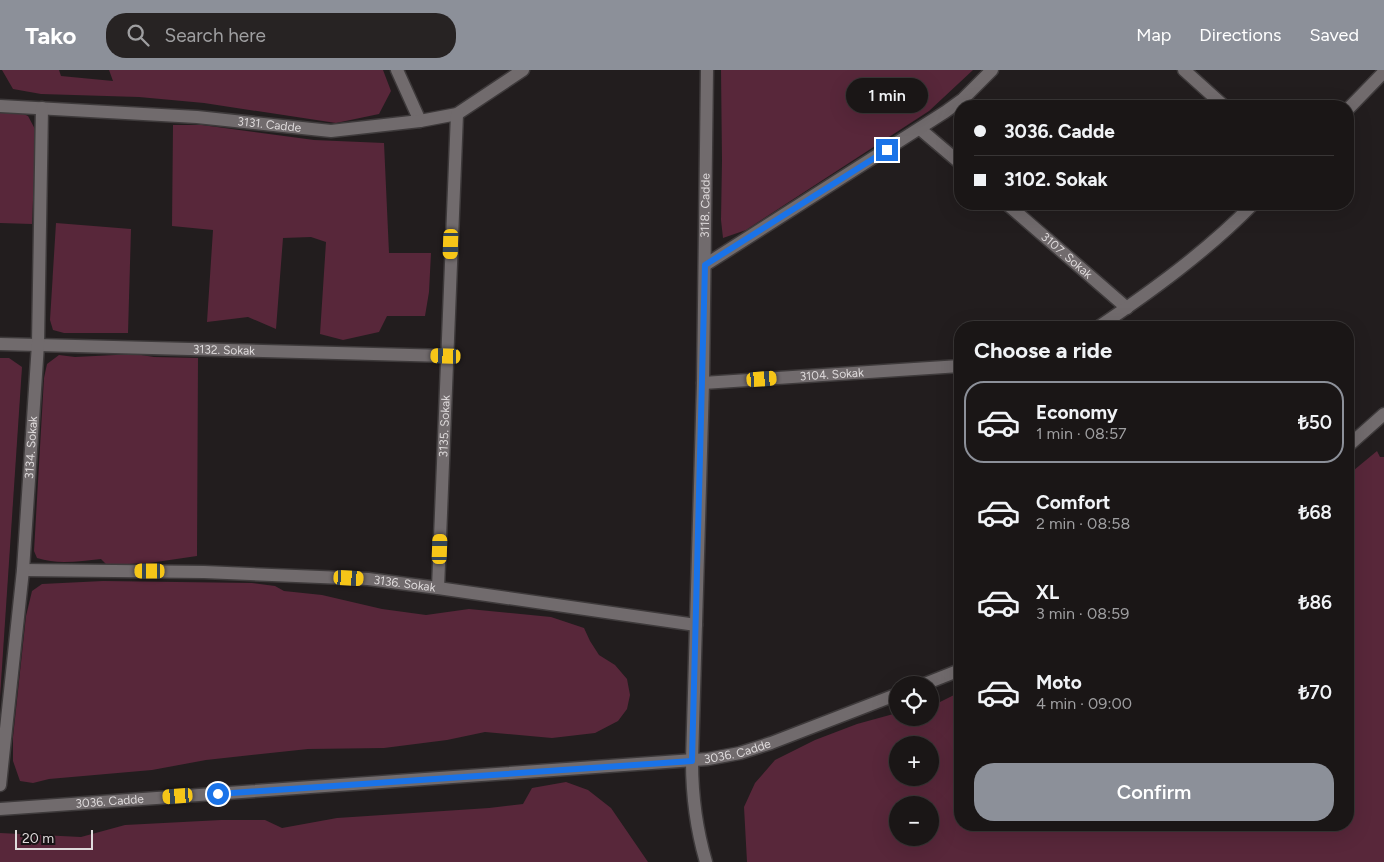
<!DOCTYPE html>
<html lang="en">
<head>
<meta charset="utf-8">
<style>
	:root { --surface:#1a1616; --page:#272323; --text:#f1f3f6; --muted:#9f9fa1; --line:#383535; --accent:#8c9099 }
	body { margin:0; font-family:Figtree,sans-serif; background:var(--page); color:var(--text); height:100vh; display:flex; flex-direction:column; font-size:19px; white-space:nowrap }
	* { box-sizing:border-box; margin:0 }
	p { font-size:16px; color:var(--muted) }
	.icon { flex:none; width:28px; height:28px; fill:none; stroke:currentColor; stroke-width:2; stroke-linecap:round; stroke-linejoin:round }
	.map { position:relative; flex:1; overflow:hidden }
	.side { position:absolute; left:954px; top:251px; width:400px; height:510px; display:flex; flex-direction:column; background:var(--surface); border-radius:20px; box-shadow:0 5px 20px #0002,0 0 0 1px var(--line) }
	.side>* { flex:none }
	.banner { position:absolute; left:954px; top:30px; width:400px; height:110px; border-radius:20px; box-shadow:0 5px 20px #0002,0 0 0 1px var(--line); display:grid; align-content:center; height:110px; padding:0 20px; background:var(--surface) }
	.tools { position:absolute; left:889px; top:606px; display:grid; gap:10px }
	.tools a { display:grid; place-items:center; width:50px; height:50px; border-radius:50%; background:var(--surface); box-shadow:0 5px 20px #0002,0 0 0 1px var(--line); font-size:25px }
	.scale { position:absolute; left:15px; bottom:12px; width:78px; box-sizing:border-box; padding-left:5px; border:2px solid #dfdbdc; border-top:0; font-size:14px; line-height:18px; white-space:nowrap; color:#dfdbdc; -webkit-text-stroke:4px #181415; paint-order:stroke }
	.end { position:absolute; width:22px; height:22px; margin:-11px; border:6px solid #1a73e8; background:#fff; box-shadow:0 0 0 2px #fff }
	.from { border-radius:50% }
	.bubble { position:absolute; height:35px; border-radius:18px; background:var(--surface); box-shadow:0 5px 20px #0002,0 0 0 1px var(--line); font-size:16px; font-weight:600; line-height:35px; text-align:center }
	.car { position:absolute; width:15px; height:30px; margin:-15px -8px; border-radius:6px; box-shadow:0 0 4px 1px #0007; background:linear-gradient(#f5c518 24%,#345 0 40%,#f5c518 0 76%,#345 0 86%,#f5c518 0) }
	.banner b { display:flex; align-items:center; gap:18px; height:48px; font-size:19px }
	.banner b+b { border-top:1px solid var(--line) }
	.banner i { width:12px; height:12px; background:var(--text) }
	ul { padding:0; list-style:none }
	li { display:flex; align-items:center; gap:15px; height:82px; margin:0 10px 8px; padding:0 10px; border:2px solid transparent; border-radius:20px }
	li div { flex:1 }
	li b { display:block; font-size:19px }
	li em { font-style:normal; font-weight:600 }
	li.on { border-color:var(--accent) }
	li>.icon { width:45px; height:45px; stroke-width:1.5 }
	h2 { padding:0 20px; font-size:22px; line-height:60px }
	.button { display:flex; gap:10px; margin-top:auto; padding:10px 20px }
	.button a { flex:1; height:58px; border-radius:20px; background:var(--accent); color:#fff; font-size:20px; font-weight:600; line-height:58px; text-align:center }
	header { display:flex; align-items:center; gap:30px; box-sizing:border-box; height:70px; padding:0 25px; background:var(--accent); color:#fff }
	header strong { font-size:24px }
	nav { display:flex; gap:28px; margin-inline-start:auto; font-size:18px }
	.search { width:350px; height:45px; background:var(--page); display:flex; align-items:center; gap:12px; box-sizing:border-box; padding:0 18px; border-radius:20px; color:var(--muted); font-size:19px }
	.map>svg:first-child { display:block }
	.green { fill:#58273a; fill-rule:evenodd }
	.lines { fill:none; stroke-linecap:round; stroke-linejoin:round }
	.minor-casing { stroke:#3e3a3b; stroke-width:15 }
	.tertiary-casing { stroke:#3e3a3b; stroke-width:15 }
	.minor { stroke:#716b6d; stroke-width:12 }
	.tertiary { stroke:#716b6d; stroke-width:12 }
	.route { stroke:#1a73e8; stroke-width:6 }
	.labels { text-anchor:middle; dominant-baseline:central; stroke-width:4.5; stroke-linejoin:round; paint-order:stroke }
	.street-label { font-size:12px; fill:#dfdbdc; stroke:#181415 }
</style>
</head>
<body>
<header>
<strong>Tako</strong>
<div class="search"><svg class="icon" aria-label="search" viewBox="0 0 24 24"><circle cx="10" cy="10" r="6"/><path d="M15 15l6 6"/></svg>Search here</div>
<nav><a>Map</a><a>Directions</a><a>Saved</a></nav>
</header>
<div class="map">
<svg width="1384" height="792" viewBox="0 0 1384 792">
	<rect width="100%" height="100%" fill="#221d1e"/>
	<!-- green -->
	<g class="green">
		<path d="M2,0H59L61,6L113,11L109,0H383L391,21L379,44L336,53L204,33L139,27L41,24L13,19Z"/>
		<path d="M721,0H973L929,41L746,160L723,168L721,150L722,91Z"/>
		<path d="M0,42H19L28,46L36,61L32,154L0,153Z"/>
		<path d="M173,55H202L314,70L384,73L389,183H431L429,222L425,246H387L379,262L343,270L320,264L326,172L311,167L283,168L276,259L248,247L207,252L213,160L172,156Z"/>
		<path d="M56,153L131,159L128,263H64L53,260L50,250Z"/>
		<path d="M135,284L154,287L198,288L197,486L149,493L107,495L101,489C80,491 58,495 37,488L34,481L44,308L47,294L59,285L75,287Z"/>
		<path d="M0,288H9L22,297L0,627Z"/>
		<path d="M1377,381L1380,387H1384V792H747L744,737L755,713L775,690L815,670L857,654L897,643L898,648H930V637L960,622V755H1348V405ZM898,675H930V708H898ZM898,735H930V768H898Z"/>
		<path d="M103,511L252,513L275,516L284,521L322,525L382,539L426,545L469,539L551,547L584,558L590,571L599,585L615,595L627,609L630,625L627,639L618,651L595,663L552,668L485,662L447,670L384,678L308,679L206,690L152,700L49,709L33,713L20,711L13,691V667L26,546L32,521L42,514Z"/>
		<path d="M566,712L588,720L611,738L648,792H0V763L81,767L125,755L221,750H265L282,758L337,748L489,738L523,734L532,718Z"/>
	</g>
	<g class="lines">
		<!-- minor casing -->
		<g class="minor-casing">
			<g id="minor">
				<path d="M397,0L420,51"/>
				<path d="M1184,0L1224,36"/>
				<path id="s1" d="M0,36L197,47L331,61L420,51L457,44L523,0"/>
				<path d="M1348,39L1384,2"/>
				<path d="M920,59L960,93"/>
				<path id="s2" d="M1007,134L1127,238"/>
				<path d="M705,195L945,42L963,29L992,0"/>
				<path d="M1097,258C1152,221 1207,181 1253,134"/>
				<path id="s3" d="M0,274L447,286"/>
				<path id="s4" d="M703,313L960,296"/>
				<path id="s5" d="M23,500L204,502L368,509L438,518L696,555"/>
				<path id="s6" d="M438,518L457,44"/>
				<path id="s7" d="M0,715L23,500L38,274L42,38"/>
			</g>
		</g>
		<!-- tertiary casing -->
		<g class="tertiary-casing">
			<g id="tertiary">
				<path d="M1348,376L1384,344"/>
				<path d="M922,615L960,600"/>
				<path id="s8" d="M0,739L708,689L740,683L771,673L898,624"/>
				<path id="s9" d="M706,792C696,758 692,726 692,691L703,313L707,0"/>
			</g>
		</g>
		<!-- minor -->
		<use href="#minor" class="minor"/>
		<!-- tertiary -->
		<use href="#tertiary" class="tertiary"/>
	</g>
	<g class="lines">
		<!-- route -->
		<path class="route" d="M218,724L692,691L705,195L887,80"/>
	</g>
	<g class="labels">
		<!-- street labels -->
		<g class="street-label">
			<text stroke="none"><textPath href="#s1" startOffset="270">3131. Cadde</textPath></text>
			<text stroke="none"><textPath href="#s9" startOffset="658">3118. Cadde</textPath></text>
			<text stroke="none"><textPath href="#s2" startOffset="79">3107. Sokak</textPath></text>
			<text stroke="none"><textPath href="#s3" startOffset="224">3132. Sokak</textPath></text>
			<text stroke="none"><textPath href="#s4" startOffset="129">3104. Sokak</textPath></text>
			<text stroke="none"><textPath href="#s6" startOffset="162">3135. Sokak</textPath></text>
			<text stroke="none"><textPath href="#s7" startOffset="339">3134. Sokak</textPath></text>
			<text stroke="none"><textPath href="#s5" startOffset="382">3136. Sokak</textPath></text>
			<text stroke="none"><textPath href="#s8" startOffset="740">3036. Cadde</textPath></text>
			<text stroke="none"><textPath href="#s8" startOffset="110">3036. Cadde</textPath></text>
		</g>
	</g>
</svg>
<div class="tools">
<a><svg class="icon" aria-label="locate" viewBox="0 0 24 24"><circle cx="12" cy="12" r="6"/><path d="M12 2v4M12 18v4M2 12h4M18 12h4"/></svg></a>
<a>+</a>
<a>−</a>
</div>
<div class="scale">20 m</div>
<i class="end from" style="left:218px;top:724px"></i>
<i class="end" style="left:887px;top:80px"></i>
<div class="bubble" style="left:846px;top:8px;width:82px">1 min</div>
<i class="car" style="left:451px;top:174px;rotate:182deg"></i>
<i class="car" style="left:446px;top:286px;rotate:272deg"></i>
<i class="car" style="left:762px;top:309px;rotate:86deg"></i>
<i class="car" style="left:440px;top:479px;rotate:2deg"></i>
<i class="car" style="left:150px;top:501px;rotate:270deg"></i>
<i class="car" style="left:349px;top:508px;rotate:93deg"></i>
<i class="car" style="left:178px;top:726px;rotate:266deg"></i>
<div class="banner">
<b><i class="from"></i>3036. Cadde</b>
<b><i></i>3102. Sokak</b>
</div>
<section class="side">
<h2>Choose a ride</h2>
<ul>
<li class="on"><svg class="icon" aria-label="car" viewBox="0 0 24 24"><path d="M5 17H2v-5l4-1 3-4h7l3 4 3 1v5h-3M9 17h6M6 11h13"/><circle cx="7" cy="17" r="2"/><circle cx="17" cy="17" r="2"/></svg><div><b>Economy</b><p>1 min · 08:57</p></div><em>₺50</em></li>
<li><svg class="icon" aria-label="car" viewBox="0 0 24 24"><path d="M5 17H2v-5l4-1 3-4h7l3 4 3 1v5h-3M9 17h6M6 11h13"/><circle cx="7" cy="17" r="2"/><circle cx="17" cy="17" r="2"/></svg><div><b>Comfort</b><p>2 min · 08:58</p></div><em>₺68</em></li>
<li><svg class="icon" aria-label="car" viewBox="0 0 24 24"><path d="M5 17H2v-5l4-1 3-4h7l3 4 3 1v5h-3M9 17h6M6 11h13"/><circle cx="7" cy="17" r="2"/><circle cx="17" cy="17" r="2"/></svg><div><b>XL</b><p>3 min · 08:59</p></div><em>₺86</em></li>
<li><svg class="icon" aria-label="car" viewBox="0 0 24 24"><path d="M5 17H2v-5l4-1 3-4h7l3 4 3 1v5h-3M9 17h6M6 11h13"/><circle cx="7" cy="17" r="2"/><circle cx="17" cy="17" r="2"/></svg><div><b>Moto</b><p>4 min · 09:00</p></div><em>₺70</em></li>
</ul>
<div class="button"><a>Confirm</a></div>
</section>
</div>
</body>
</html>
